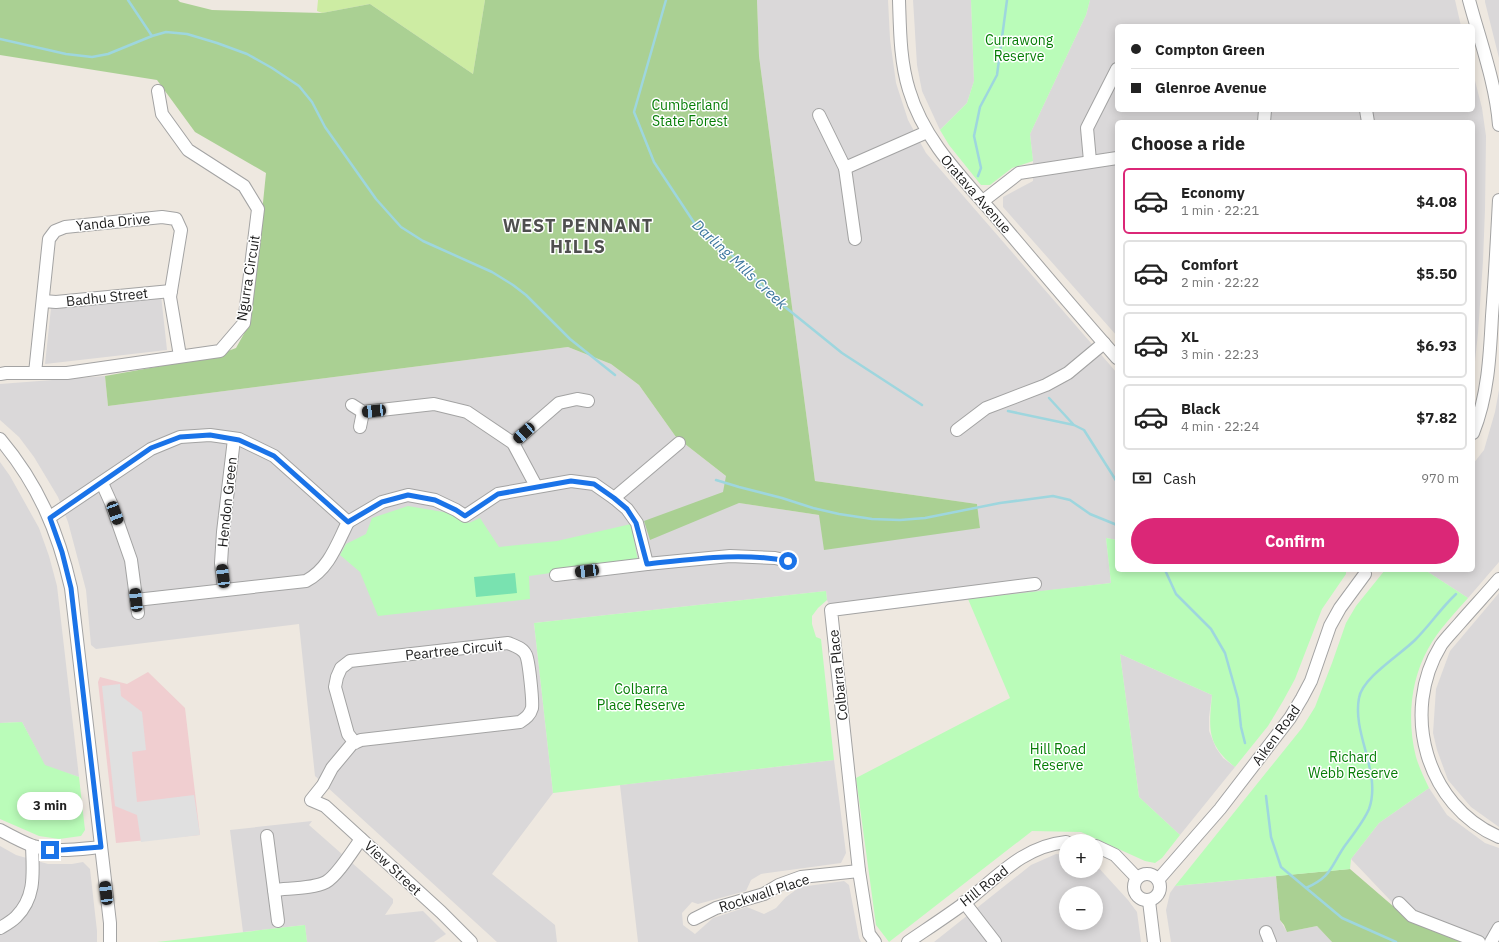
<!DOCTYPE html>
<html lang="en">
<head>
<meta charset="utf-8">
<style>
	:root { --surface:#fff; --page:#f6f6f6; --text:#222; --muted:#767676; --line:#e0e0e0; --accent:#db2777 }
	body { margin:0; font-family:"IBM Plex Sans",sans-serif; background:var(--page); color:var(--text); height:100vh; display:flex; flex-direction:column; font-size:15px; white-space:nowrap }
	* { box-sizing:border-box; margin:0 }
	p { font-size:13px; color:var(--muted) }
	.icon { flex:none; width:22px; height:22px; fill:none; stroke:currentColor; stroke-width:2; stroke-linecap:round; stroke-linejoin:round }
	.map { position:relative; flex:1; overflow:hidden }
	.sheet { position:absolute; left:1115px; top:120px; width:360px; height:452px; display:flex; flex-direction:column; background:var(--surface); border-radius:6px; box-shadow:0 2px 10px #0003 }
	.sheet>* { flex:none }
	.top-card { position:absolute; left:1115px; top:24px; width:360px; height:88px; border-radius:6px; box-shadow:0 2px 10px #0003; display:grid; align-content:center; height:88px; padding:0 16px; background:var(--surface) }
	.tools { position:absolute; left:1059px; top:834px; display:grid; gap:8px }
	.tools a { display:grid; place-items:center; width:44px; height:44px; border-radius:50%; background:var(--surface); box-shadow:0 2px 10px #0003; font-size:20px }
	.end { position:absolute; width:18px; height:18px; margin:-9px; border:5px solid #1a73e8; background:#fff; box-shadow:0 0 0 2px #fff }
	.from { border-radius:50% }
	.bubble { position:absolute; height:28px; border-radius:14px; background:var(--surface); box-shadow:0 2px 10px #0003; font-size:13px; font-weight:700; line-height:28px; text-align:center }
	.car { position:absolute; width:12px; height:24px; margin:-12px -6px; border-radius:5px; box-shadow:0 0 3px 1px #0007; background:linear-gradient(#222 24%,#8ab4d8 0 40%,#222 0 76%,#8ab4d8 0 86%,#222 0) }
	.top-card b { display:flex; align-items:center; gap:14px; height:38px; font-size:15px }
	.top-card b+b { border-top:1px solid var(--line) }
	.top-card i { width:10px; height:10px; background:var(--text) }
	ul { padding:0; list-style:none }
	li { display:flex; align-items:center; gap:12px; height:66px; margin:0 8px 6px; padding:0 8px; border:2px solid var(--line); border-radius:6px }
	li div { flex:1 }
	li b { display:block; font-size:15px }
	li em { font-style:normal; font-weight:700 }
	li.selected { border-color:var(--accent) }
	li>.icon { width:36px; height:36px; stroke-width:1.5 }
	h2 { padding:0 16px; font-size:18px; line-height:48px }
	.pay { display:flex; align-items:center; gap:10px; height:44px; padding:0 16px; font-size:15px }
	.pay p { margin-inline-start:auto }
	.cta { display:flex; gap:8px; margin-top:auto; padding:8px 16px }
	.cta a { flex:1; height:46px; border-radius:24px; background:var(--accent); color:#fff; font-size:16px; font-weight:700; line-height:46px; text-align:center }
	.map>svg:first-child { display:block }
	.residential { fill:#dad8d9; fill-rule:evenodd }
	.commercial { fill:#f0ced0 }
	.grass { fill:#cdeca3 }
	.forest { fill:#aad093 }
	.park { fill:#bafcb9 }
	.pitch { fill:#79e2b0 }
	.parking { fill:#e0e0e0 }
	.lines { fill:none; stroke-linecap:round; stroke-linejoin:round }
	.stream { stroke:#9ed6de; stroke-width:2.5 }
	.minor-casing { stroke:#a3a3a3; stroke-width:14 }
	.minor { stroke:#fff; stroke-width:12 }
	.route { stroke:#1a73e8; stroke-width:5 }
	.labels { text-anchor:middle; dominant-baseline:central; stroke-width:3; stroke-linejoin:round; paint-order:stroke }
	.park-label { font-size:14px; fill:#067e06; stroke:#fff }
	.street-label { font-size:14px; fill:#1c1c1c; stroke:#fff }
	.water-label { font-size:15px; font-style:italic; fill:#3f789f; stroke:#fff }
	.district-label { font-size:18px; font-weight:bold; letter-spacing:1px; fill:#4f4f4f; stroke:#fff }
</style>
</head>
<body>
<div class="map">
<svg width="1499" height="942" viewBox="0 0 1499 942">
	<rect width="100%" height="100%" fill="#eee8e0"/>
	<!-- residential -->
	<g class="residential">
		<path d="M757,0H888L890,39L896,83L908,120L926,153L1117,373V540L1106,538L1111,583L834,616L827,600L826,591L534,623L553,793L492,874L555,925L557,942H497L315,776L299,624L96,649L91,645L86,590L68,522L58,497L34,457L19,437L0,420V384L105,376L108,406L568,347L611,364L639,385L676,437L726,476L739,503L819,515L980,528L977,504L815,481L759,56Z"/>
		<path d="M913,0H971L974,81L967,103L940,130L922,91L917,65Z"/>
		<path d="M1090,0H1455L1461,26H1117V110H1473V73L1482,108L1486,136L1485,210L1483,261L1478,333L1473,380V122H1117V336L1003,207V197L1033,181V161L1030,134L1086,15Z"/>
		<path d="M1485,0H1499V58L1485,2Z"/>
		<path d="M161,295L167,350L45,364L51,308Z"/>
		<path d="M1499,390V562L1468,598L1425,570H1473V464L1484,450L1495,412Z"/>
		<path d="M0,462L10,476L39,528L49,556L57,586L79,777L45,766L22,722L0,723Z"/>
		<path d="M1499,593V827L1471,807L1448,780L1437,750L1433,733L1436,689L1450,651Z"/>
		<path d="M1120,654L1212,695L1209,717V731L1216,748L1223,758L1235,767L1180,835L1139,797Z"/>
		<path d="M834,760L846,853L841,863L761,874L751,880L746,891L698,904L692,902L682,913L683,925L695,934L713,918L747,907L764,914L776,908L786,897L800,887L844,881L849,885L859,938L861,942H638L620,785Z"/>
		<path d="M1429,788L1447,815L1485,843L1499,848V942H1468L1408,919L1351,859L1379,823Z"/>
		<path d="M312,821L309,825L393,899V903L385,915L423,911L446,934L434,942H307L305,925L243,932L230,830Z"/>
		<path d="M0,846L16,855L48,864H72L83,862L90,869L97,931V942H0Z"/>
		<path d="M1056,854L1066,855V871H1096V865L1128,900L1137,912L1141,942H934L1031,865ZM1066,893H1096V923H1066Z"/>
		<path d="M1276,876L1280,920L1287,932L1317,926L1332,942H1171L1166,910L1170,893L1175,886Z"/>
	</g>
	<!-- commercial -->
	<path class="commercial" d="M148,672L185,708L200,835L116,843L98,682L100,677L127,684Z"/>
	<!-- grass -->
	<path class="grass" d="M318,0H485L473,74L370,4L322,13L317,11Z"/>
	<!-- forest -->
	<g class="forest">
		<path d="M0,0H178L180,2L212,10L322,13L370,4L473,74L485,0H757L759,56L815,481L977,504L980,528L824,550L819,515L739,503L650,540L644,521L723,492L726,476L676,437L639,385L611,364L568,347L108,406L105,376L212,357L236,348L251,321L266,173L195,132L157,80L0,55Z"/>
		<path d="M1350,869L1408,919L1468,942H1332L1317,926L1287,932L1284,925L1280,920L1276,876Z"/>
	</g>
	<!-- park -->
	<g class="park">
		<path d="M971,0H1090L1086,15L1030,134L1033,161L1012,168L990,185H981L949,145L940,130L967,103L974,81Z"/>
		<path d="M408,506L455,514L469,523L480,518L499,547L557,541L631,524L638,561L529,576L530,599L378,616L360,572L340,555L346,544L366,534L372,518Z"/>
		<path d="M1106,538L1117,540V570H1346V574L1322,609L1295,679L1283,701L1268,726L1235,767C1206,744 1209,728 1212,695L1120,654L1139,797L1180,835L1162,858L1155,863L1145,861L1081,832L1032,831L889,942L876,925L856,778L1010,698L968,599L1111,583Z"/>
		<path d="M1385,570H1425L1468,598C1454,614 1438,630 1428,649C1410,681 1407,722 1416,757C1419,767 1424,778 1429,788L1379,823L1351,859L1350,869L1175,886L1302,728L1315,707L1332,663L1346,623L1356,606Z"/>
		<path d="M826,591L827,600L818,608L812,616V624L816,637L821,639L834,760L553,793L534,623Z"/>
		<path d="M22,722L45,765L79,777L85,830L81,836L59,839L39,836L0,819V723Z"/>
		<path d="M305,925L307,942H157Z"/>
	</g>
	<!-- pitch -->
	<path class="pitch" d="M515,573L517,593L476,597L474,577Z"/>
	<!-- parking -->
	<path class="parking" d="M120,684L121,696L142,712L146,750L132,752L137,802L194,795L200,835L141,842L137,815L115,806L102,686Z"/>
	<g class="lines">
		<!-- stream -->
		<g class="stream">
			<path d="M128,0L152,36"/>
			<path d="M666,0L634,112L654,162L695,224L724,247L774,298L842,353L922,405"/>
			<path d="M0,39L66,54L92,57L108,54L152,36L166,32L187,34L217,43L247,54L272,68L299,86L312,102L325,127L376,199L401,227L423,241L492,272L513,285L526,295L570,339L615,375"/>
			<path d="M978,176L981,168L974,136L980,107L997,75L1007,0"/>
			<path d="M1049,398L1073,424"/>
			<path d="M1008,411L1074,425L1084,430L1117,482"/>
			<path d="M716,480L739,487L782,498L813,508L839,514L872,519L900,520L925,518L1000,503L1053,496L1070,500L1090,514L1117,525"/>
			<path d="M1165,570L1176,594L1211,629L1225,653L1238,699L1241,727L1245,743"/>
			<path d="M1266,796L1271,837L1281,867L1342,918L1396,942"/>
			<path d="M1306,888C1331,877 1330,868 1344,847C1352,836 1364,821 1369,809C1382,773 1352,734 1359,698C1362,678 1401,654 1415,640C1430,625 1441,608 1456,594"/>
		</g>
		<!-- minor casing -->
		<g class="minor-casing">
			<g id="minor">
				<path d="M899,0C900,30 900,61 909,90C925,144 967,182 1002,224C1040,269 1078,314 1117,358"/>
				<path d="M1469,0C1480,41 1496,84 1499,125"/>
				<path d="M1366,110L1368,122"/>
				<path d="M819,115L845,168L855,239"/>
				<path d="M1264,122L1265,110"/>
				<path d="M1090,161L1087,128L1117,69"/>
				<path d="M845,168L927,132"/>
				<path d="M983,201L1019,173L1117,158"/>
				<path d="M43,301L56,302L171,291"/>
				<path d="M35,373L49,239L55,231L65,227L162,217L176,219L181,230L170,297L180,356"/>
				<path d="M0,374L6,373H67L220,351L244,323L258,209L244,186L188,150L162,114L158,91"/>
				<path d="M352,405L363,412L434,404L467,412L513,443L536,486"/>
				<path d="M360,427L363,412"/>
				<path d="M957,430L986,408L1046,385L1068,373L1104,343"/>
				<path d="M1473,433C1488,396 1490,355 1492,316C1495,277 1497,238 1499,200"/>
				<path d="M0,439C38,484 58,531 71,588L110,923V942"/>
				<path d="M513,443L559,403L577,399L588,401"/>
				<path d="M102,483L111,503L131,560L138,613"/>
				<path d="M614,498L679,443"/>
				<path d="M50,517L151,449L180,437L210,435L239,439L274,456L348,522"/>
				<path d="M348,522L382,502L408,495L435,500L456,510L465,516L498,494L571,481L594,484L614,498L627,509L637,523L647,564"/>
				<path d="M556,575L647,564L730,556L775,558L788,561"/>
				<path d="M1499,579C1486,594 1472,609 1459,624C1453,631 1446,638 1441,645C1400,712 1426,806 1499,837"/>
				<path d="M224,589L221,563L223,532L234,439"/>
				<path d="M136,600L306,581C329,569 337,544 348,522"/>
				<path d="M355,743L348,734L335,687L337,677L341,668L350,661L508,643C515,646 523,648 526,655C529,661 533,701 532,708C530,715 526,718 520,722L361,740L352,744L332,768L323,785L311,800L325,806L441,912L471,942"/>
				<path d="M0,830C11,836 22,842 33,846C55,853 79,849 101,847"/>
				<path d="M267,836L278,921"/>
				<path d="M1096,846L1115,855L1137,878"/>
				<circle cx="1147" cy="887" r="13"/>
				<path d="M1158,880L1220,809L1290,718L1302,698L1311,681L1330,626L1340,608L1365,574"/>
				<path d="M274,890C288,888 313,889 326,882C337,876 353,850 361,839"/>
				<path d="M1149,901L1154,942"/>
				<path d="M964,902L995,942"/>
				<path d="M1399,903L1412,916L1479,942"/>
				<path d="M694,919L716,908L764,894L779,885L801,877L859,871"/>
				<path d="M0,928C5,925 11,922 16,917C36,897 33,873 32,846"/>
				<path d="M1266,932L1270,942"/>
				<path d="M875,942L869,934L859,871L831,610L1035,584"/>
				<path d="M908,942C927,929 947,916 966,902C997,877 1024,846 1066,842"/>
				<path d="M1491,942L1499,928"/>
			</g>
		</g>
		<!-- minor -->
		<use href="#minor" class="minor"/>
	</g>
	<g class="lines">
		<!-- route -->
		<path class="route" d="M50,850H62L101,847L71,588L62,552L50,518L151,448L180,437L210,435L239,440L274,456L348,522L382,502L408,495L435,500L456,510L465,516L498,494L571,481L594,484L614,498L627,509L636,523L647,564C694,559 741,552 788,561"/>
	</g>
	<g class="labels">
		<!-- park labels -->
		<g class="park-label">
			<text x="1019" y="40">Currawong<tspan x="1019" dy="16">Reserve</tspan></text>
			<text x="690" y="105">Cumberland<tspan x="690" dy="16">State Forest</tspan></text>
			<text x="641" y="689">Colbarra<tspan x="641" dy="16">Place Reserve</tspan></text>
			<text x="1058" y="749">Hill Road<tspan x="1058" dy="16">Reserve</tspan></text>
			<text x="1353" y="757">Richard<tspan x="1353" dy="16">Webb Reserve</tspan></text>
		</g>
		<!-- street labels -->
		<g class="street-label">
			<text transform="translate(976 194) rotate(49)">Oratava Avenue</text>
			<text transform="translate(113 222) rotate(-6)">Yanda Drive</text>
			<text transform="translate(248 278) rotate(-81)">Ngurra Circuit</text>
			<text transform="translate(107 297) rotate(-6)">Badhu Street</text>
			<text transform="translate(227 502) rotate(-84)">Hendon Green</text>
			<text transform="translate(454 650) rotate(-6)">Peartree Circuit</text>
			<text transform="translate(838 675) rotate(-96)">Colbarra Place</text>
			<text transform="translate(1276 735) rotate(-54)">Aiken Road</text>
			<text transform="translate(393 868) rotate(43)">View Street</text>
			<text transform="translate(984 886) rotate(-38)">Hill Road</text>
			<text transform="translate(764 893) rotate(-18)">Rockwall Place</text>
		</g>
		<!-- water labels -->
		<g class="water-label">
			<text transform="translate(740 264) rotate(43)">Darling Mills Creek</text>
		</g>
		<!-- district labels -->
		<g class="district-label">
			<text x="578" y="225">WEST PENNANT<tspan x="578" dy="21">HILLS</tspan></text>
		</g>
	</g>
</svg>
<div class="tools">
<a>+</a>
<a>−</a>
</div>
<i class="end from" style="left:788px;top:561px"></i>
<i class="end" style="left:50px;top:850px"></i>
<div class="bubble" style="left:17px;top:792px;width:66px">3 min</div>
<i class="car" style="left:374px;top:411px;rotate:264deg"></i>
<i class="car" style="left:524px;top:433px;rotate:228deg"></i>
<i class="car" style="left:115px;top:513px;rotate:160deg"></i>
<i class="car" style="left:587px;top:571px;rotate:263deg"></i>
<i class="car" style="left:223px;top:576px;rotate:353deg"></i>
<i class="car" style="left:136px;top:600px;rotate:354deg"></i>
<i class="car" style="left:106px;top:893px;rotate:353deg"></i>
<div class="top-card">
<b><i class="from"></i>Compton Green</b>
<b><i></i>Glenroe Avenue</b>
</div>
<section class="sheet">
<h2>Choose a ride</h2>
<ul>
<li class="selected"><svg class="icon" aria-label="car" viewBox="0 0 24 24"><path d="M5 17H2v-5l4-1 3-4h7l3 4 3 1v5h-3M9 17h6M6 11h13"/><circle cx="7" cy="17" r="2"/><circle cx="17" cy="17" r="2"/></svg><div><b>Economy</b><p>1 min · 22:21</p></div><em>$4.08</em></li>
<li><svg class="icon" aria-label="car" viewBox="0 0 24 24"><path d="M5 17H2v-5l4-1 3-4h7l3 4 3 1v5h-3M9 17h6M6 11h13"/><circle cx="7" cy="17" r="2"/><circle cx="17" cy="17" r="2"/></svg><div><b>Comfort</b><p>2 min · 22:22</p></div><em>$5.50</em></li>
<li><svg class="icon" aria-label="car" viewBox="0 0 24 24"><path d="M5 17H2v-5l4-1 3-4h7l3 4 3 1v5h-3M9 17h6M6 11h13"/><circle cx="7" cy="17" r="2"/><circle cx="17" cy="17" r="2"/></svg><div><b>XL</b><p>3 min · 22:23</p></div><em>$6.93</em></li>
<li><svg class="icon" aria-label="car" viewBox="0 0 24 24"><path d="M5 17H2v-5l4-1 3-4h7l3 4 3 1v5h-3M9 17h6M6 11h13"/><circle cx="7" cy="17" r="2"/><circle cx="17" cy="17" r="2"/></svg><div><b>Black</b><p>4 min · 22:24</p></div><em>$7.82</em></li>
</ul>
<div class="pay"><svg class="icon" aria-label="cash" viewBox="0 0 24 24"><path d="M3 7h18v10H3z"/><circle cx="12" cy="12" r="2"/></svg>Cash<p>970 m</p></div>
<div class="cta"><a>Confirm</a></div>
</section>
</div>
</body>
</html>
